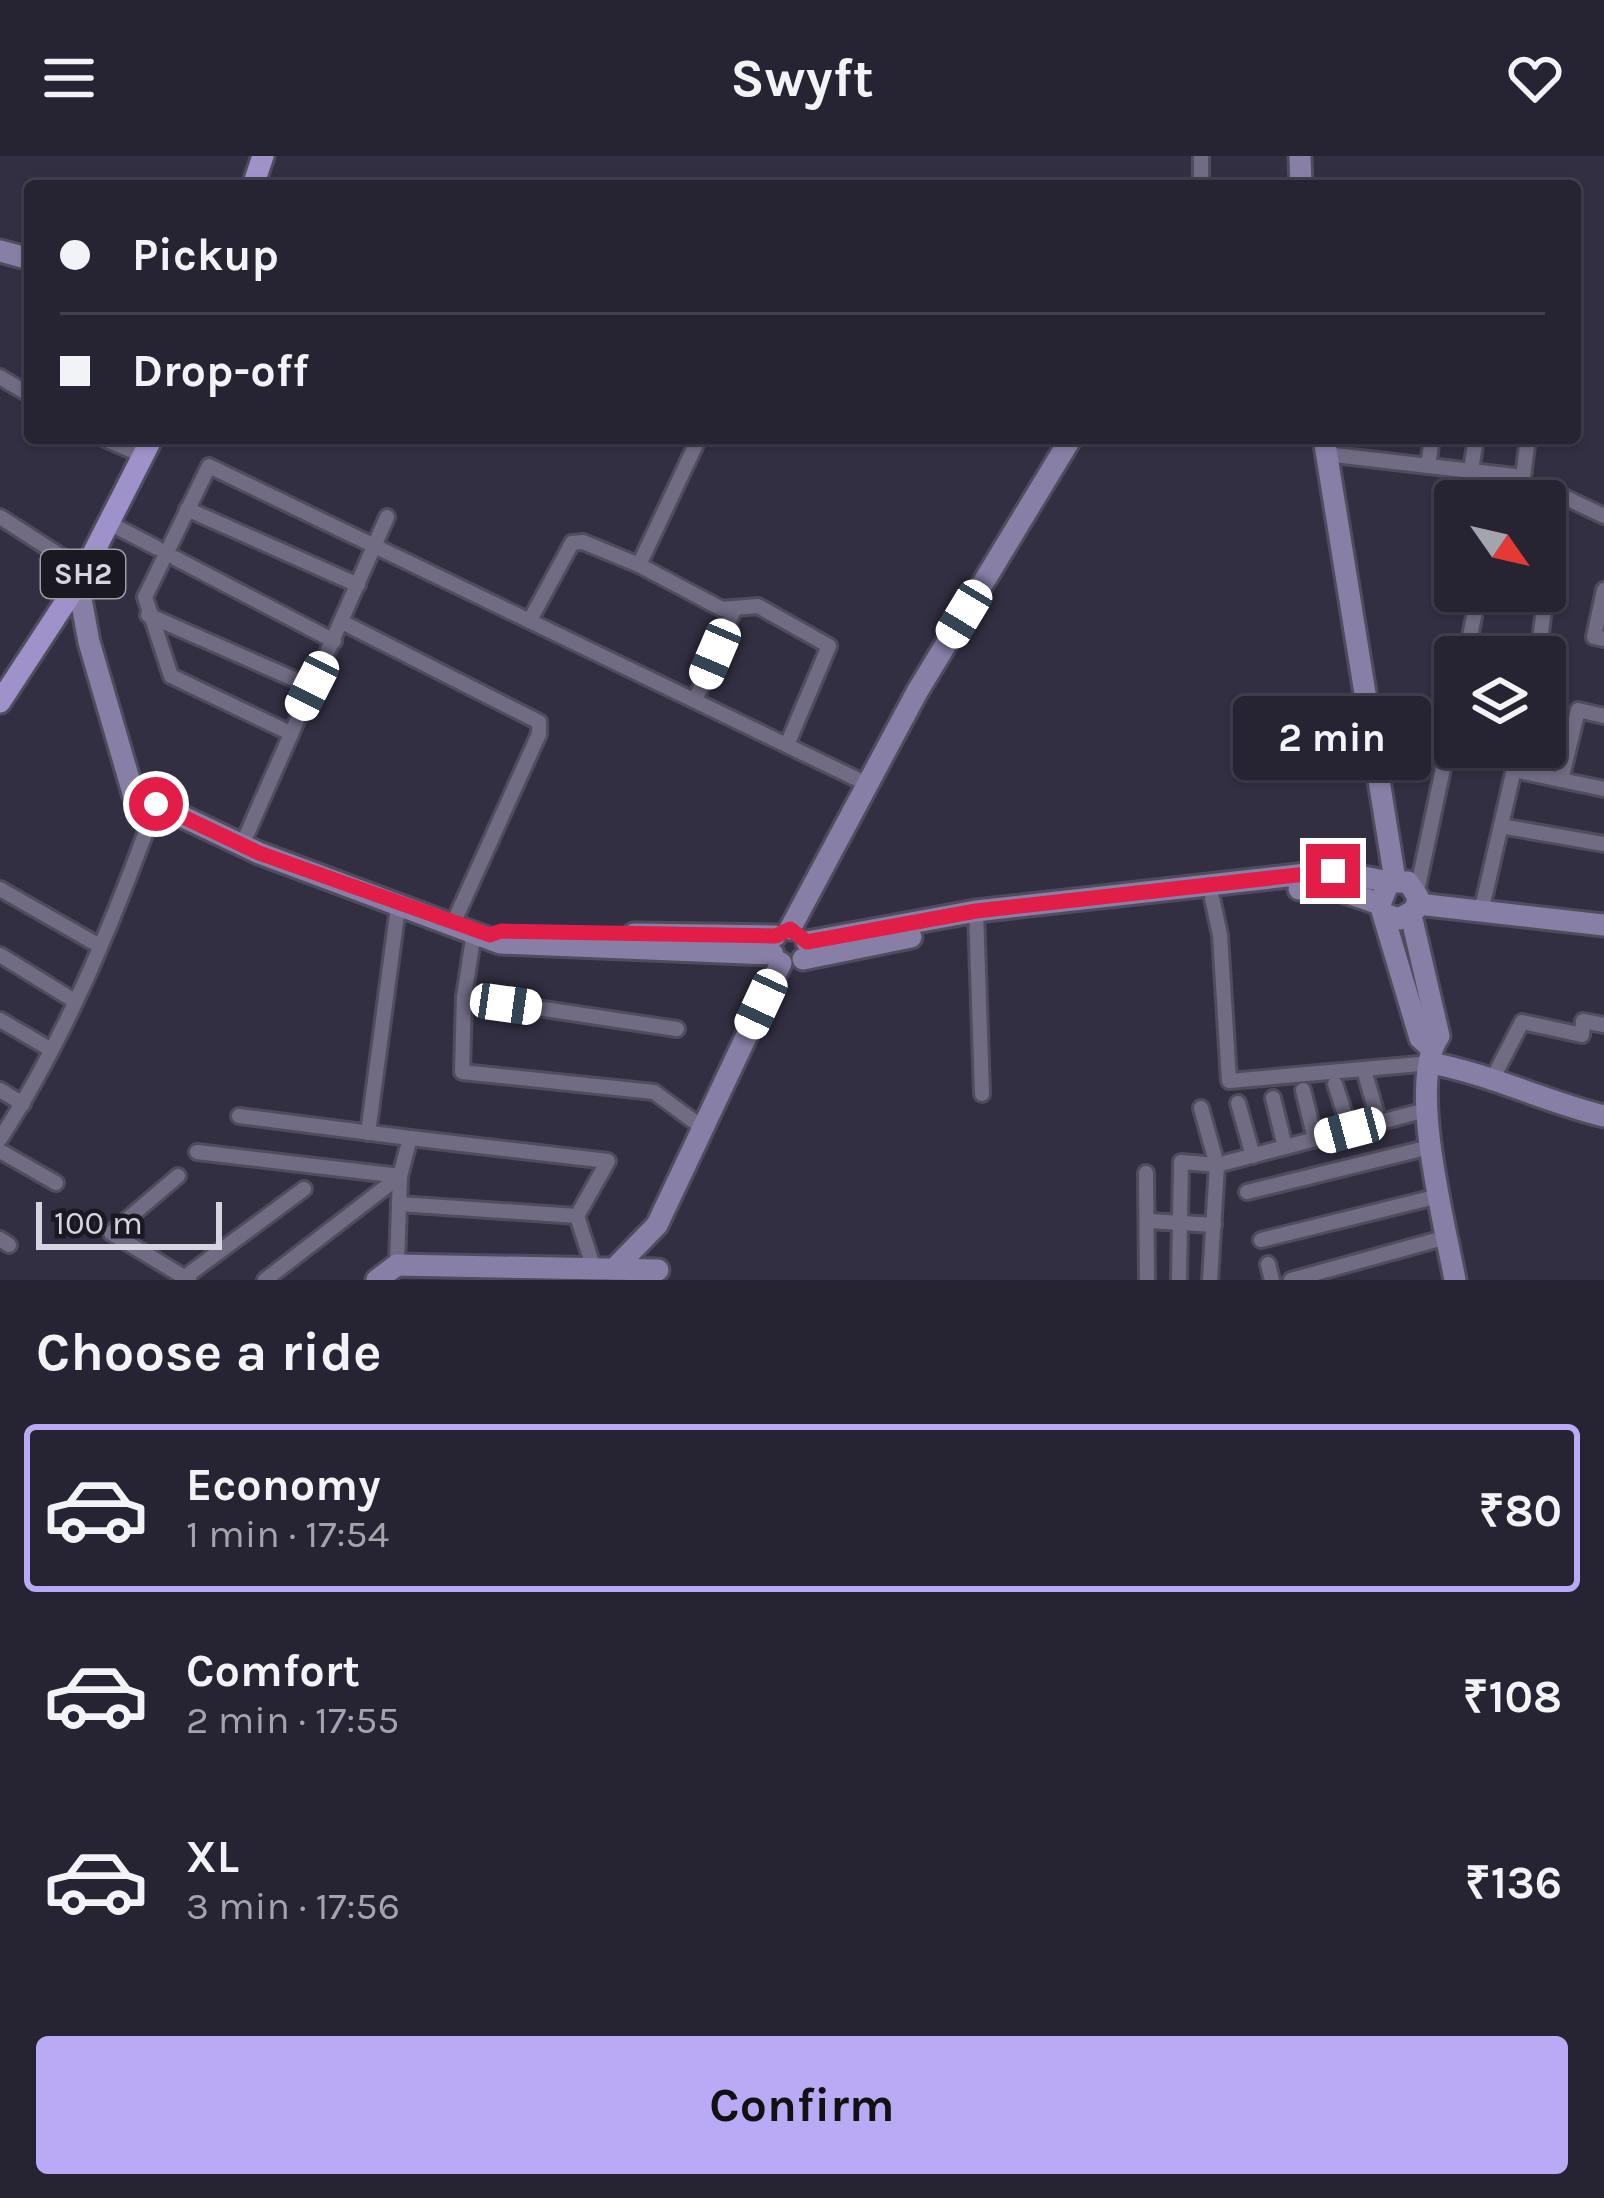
<!DOCTYPE html>
<html lang="en">
<head>
<meta charset="utf-8">
<style>
	:root { --surface:#262332; --page:#2e2b3a; --text:#f1f3f6; --muted:#a4a4ac; --line:#42404d; --accent:#baaaf6 }
	body { margin:0; font-family:Karla,sans-serif; background:var(--page); color:var(--text); height:100vh; display:flex; flex-direction:column; font-size:45px; white-space:nowrap }
	* { box-sizing:border-box; margin:0 }
	p { font-size:39px; color:var(--muted) }
	.icon { flex:none; width:66px; height:66px; fill:none; stroke:currentColor; stroke-width:2; stroke-linecap:round; stroke-linejoin:round }
	.map { position:relative; height:1124px; overflow:hidden }
	.drawer { display:flex; flex-direction:column; background:var(--surface); flex:1 }
	.drawer>* { flex:none }
	.hud { position:absolute; left:24px; top:24px; width:1557px; height:264px; border-radius:12px; box-shadow:0 3px 9px #0004,0 0 0 3px var(--line); display:grid; align-content:center; height:264px; padding:0 36px; background:var(--surface) }
	.needle { width:78px; rotate:124deg }
	.controls { position:absolute; left:1434px; top:324px; display:grid; gap:24px }
	.controls a { display:grid; place-items:center; width:132px; height:132px; border-radius:12px; background:var(--surface); box-shadow:0 3px 9px #0004,0 0 0 3px var(--line); font-size:60px }
	.scale { position:absolute; left:36px; bottom:30px; width:186px; box-sizing:border-box; padding-left:12px; border:6px solid #d6d4e1; border-top:0; font-size:33px; line-height:42px; white-space:nowrap; color:#d6d4e1; -webkit-text-stroke:9px #1a1922; paint-order:stroke }
	.end { position:absolute; width:54px; height:54px; margin:-27px; border:15px solid #e11d48; background:#fff; box-shadow:0 0 0 6px #fff }
	.from { border-radius:50% }
	.bubble { position:absolute; height:84px; border-radius:12px; background:var(--surface); box-shadow:0 3px 9px #0004,0 0 0 3px var(--line); font-size:39px; font-weight:700; line-height:84px; text-align:center }
	.car { position:absolute; width:36px; height:72px; margin:-36px -18px; border-radius:15px; box-shadow:0 0 9px 3px #0007; background:linear-gradient(#fff 24%,#345 0 40%,#fff 0 76%,#345 0 86%,#fff 0) }
	.hud b { display:flex; align-items:center; gap:42px; height:114px; font-size:45px }
	.hud b+b { border-top:3px solid var(--line) }
	.hud i { width:30px; height:30px; background:var(--text) }
	ul { padding:0; list-style:none }
	li { display:flex; align-items:center; gap:36px; height:168px; margin:0 24px 18px; padding:0 12px; border:6px solid transparent; border-radius:12px }
	li div { flex:1 }
	li b { display:block; font-size:45px }
	li em { font-style:normal; font-weight:700 }
	li.on { border-color:var(--accent) }
	li>.icon { width:108px; height:108px; stroke-width:1.5 }
	h2 { padding:0 36px; font-size:54px; line-height:144px }
	.primary-button { display:flex; gap:24px; margin-top:auto; padding:24px 36px }
	.primary-button a { flex:1; height:138px; border-radius:12px; background:var(--accent); color:#111; font-size:48px; font-weight:700; line-height:138px; text-align:center }
	header { display:flex; justify-content:space-between; align-items:center; height:156px; padding:0 36px; background:var(--surface); font-size:54px; font-weight:700 }
	.map>svg:first-child { display:block }
	.lines { fill:none; stroke-linecap:round; stroke-linejoin:round }
	.street-casing { stroke:#4f4c5d; stroke-width:20 }
	.secondary-casing { stroke:#4f4c5d; stroke-width:27 }
	.primary-casing { stroke:#4f4c5d; stroke-width:27 }
	.street { stroke:#716c84; stroke-width:14 }
	.secondary { stroke:#887fa7; stroke-width:21 }
	.primary { stroke:#9f92cb; stroke-width:21 }
	.route { stroke:#e11d48; stroke-width:15 }
	.labels { text-anchor:middle; dominant-baseline:central; stroke-width:9; stroke-linejoin:round; paint-order:stroke }
	.shield { fill:#1a1922; stroke:#9e9ca8; stroke-width:3 }
	.shield-label { font-size:30px; font-weight:bold; fill:#d6d4e1 }
</style>
</head>
<body>
<header><svg class="icon" aria-label="menu" viewBox="0 0 24 24"><path d="M4 6h16M4 12h16M4 18h16"/></svg>Swyft<svg class="icon" aria-label="heart" viewBox="0 0 24 24"><path d="M12 20l-8-8c-3-5 5-10 8-4 3-6 11-1 8 4z"/></svg></header>
<div class="map">
<svg width="1604" height="1124" viewBox="0 0 1604 1124">
	<rect width="100%" height="100%" fill="#332f43"/>
	<g class="lines">
		<!-- street casing -->
		<g class="street-casing">
			<g id="street">
				<path d="M1201,30V0"/>
				<path d="M0,221L30,239"/>
				<path d="M103,282L135,296"/>
				<path d="M699,282L639,409L722,453L758,450L829,490L787,589"/>
				<path d="M1326,298L1523,321L1528,282"/>
				<path d="M1428,310L1432,282"/>
				<path d="M1471,315L1476,282"/>
				<path d="M1496,345L1499,332L1558,338L1604,360"/>
				<path d="M187,353L358,429"/>
				<path d="M0,361L76,410"/>
				<path d="M111,368L157,392"/>
				<path d="M175,402L334,485"/>
				<path d="M1604,434L1594,481L1604,483"/>
				<path d="M148,459L312,531"/>
				<path d="M530,464L572,387L583,386L639,409"/>
				<path d="M342,466L539,566V578L452,770"/>
				<path d="M1466,501L1479,435"/>
				<path d="M1538,501L1558,338"/>
				<path d="M696,542L734,454"/>
				<path d="M288,576L171,520L145,441L209,310L867,628"/>
				<path d="M1514,614L1561,624L1578,554L1604,560"/>
				<path d="M1561,624L1604,633"/>
				<path d="M1501,670L1604,688"/>
				<path d="M242,689L387,361"/>
				<path d="M0,733L98,789"/>
				<path d="M1417,735L1455,556"/>
				<path d="M1212,742L1220,779L1229,925L1431,907"/>
				<path d="M1482,752L1519,591"/>
				<path d="M976,755L982,938"/>
				<path d="M474,776L464,841L462,916L654,936L703,972"/>
				<path d="M0,799L73,844"/>
				<path d="M464,841L677,873"/>
				<path d="M0,864L50,893"/>
				<path d="M1494,920L1522,866L1582,879L1583,865L1604,869"/>
				<path d="M1366,921L1379,966"/>
				<path d="M1335,928L1350,974"/>
				<path d="M0,934L23,948"/>
				<path d="M1303,934L1315,983"/>
				<path d="M1273,942L1285,991"/>
				<path d="M1238,947L1253,1000"/>
				<path d="M1201,952L1217,1009L1210,1124"/>
				<path d="M239,960L410,982"/>
				<path d="M368,977L398,751"/>
				<path d="M0,983C66,882 115,762 156,648"/>
				<path d="M0,995L56,1027"/>
				<path d="M197,996L400,1020L399,1048"/>
				<path d="M1146,1017L1147,1124"/>
				<path d="M178,1020L111,1077L189,1124"/>
				<path d="M1247,1036L1430,991"/>
				<path d="M1149,1065L1214,1069"/>
				<path d="M0,1083L9,1089"/>
				<path d="M1261,1084L1439,1040"/>
				<path d="M1268,1108L1272,1124"/>
				<path d="M397,1109L399,1048L577,1060L594,1113"/>
				<path d="M185,1121L304,1033"/>
				<path d="M265,1124L400,1020L410,982L608,1005L577,1060"/>
				<path d="M1179,1124L1181,1006L1217,1009L1426,954"/>
				<path d="M1291,1124L1447,1081"/>
			</g>
		</g>
		<!-- secondary casing -->
		<g class="secondary-casing">
			<g id="secondary">
				<path d="M1300,0L1301,30"/>
				<path d="M0,95L30,103"/>
				<path d="M1324,282L1395,724"/>
				<path d="M70,422L78,427L89,486L133,637L259,697L500,787L773,798"/>
				<path d="M1299,733L1327,730L1380,748"/>
				<path d="M1418,748L1604,769"/>
				<path d="M1387,759L1399,763L1415,754L1418,741L1408,726H1389L1380,748L1420,882L1431,892"/>
				<path d="M1411,759L1439,880C1407,926 1445,1068 1455,1124"/>
				<path d="M790,773L917,536L1071,282"/>
				<path d="M634,778L775,780"/>
				<path d="M807,786L976,755L1333,715L1389,726"/>
				<path d="M803,803L911,781"/>
				<path d="M1431,907C1493,919 1543,945 1604,960"/>
				<path d="M614,1113L657,1069L781,807"/>
				<path d="M377,1124L397,1109L658,1114"/>
			</g>
		</g>
		<!-- primary casing -->
		<g class="primary-casing">
			<g id="primary">
				<path d="M253,30L263,0"/>
				<path d="M0,546L78,427L152,282"/>
			</g>
		</g>
		<!-- street -->
		<use href="#street" class="street"/>
		<!-- secondary -->
		<use href="#secondary" class="secondary"/>
		<!-- primary -->
		<use href="#primary" class="primary"/>
	</g>
	<g class="lines">
		<!-- route -->
		<path class="route" d="M156,648L259,697L490,779L501,775L776,780L790,773L807,786L976,755L1333,715"/>
	</g>
	<g class="labels">
		<!-- shield labels -->
		<rect class="shield" x="41" y="394" width="84" height="48" rx="9"/>
		<g class="shield-label">
			<text x="83" y="418">SH2</text>
		</g>
	</g>
</svg>
<div class="controls">
<a><svg class="needle" viewBox="-14 -14 28 28"><path d="M0-13l5 13h-10z" fill="#e53935"/><path d="M0 13l5-13h-10z" fill="#a4a4ac"/></svg></a>
<a><svg class="icon" aria-label="layers" viewBox="0 0 24 24"><path d="M12 4l9 5-9 5-9-5zM3 14l9 5 9-5"/></svg></a>
</div>
<div class="scale">100 m</div>
<i class="end from" style="left:156px;top:648px"></i>
<i class="end" style="left:1333px;top:715px"></i>
<div class="bubble" style="left:1233px;top:540px;width:198px">2 min</div>
<i class="car" style="left:964px;top:458px;rotate:211deg"></i>
<i class="car" style="left:715px;top:498px;rotate:203deg"></i>
<i class="car" style="left:312px;top:530px;rotate:207deg"></i>
<i class="car" style="left:506px;top:848px;rotate:98deg"></i>
<i class="car" style="left:761px;top:848px;rotate:205deg"></i>
<i class="car" style="left:1350px;top:974px;rotate:255deg"></i>
<div class="hud">
<b><i class="from"></i>Pickup</b>
<b><i></i>Drop-off</b>
</div>
</div>
<section class="drawer">
<h2>Choose a ride</h2>
<ul>
<li class="on"><svg class="icon" aria-label="car" viewBox="0 0 24 24"><path d="M5 17H2v-5l4-1 3-4h7l3 4 3 1v5h-3M9 17h6M6 11h13"/><circle cx="7" cy="17" r="2"/><circle cx="17" cy="17" r="2"/></svg><div><b>Economy</b><p>1 min · 17:54</p></div><em>₹80</em></li>
<li><svg class="icon" aria-label="car" viewBox="0 0 24 24"><path d="M5 17H2v-5l4-1 3-4h7l3 4 3 1v5h-3M9 17h6M6 11h13"/><circle cx="7" cy="17" r="2"/><circle cx="17" cy="17" r="2"/></svg><div><b>Comfort</b><p>2 min · 17:55</p></div><em>₹108</em></li>
<li><svg class="icon" aria-label="car" viewBox="0 0 24 24"><path d="M5 17H2v-5l4-1 3-4h7l3 4 3 1v5h-3M9 17h6M6 11h13"/><circle cx="7" cy="17" r="2"/><circle cx="17" cy="17" r="2"/></svg><div><b>XL</b><p>3 min · 17:56</p></div><em>₹136</em></li>
</ul>
<div class="primary-button"><a>Confirm</a></div>
</section>
</body>
</html>
